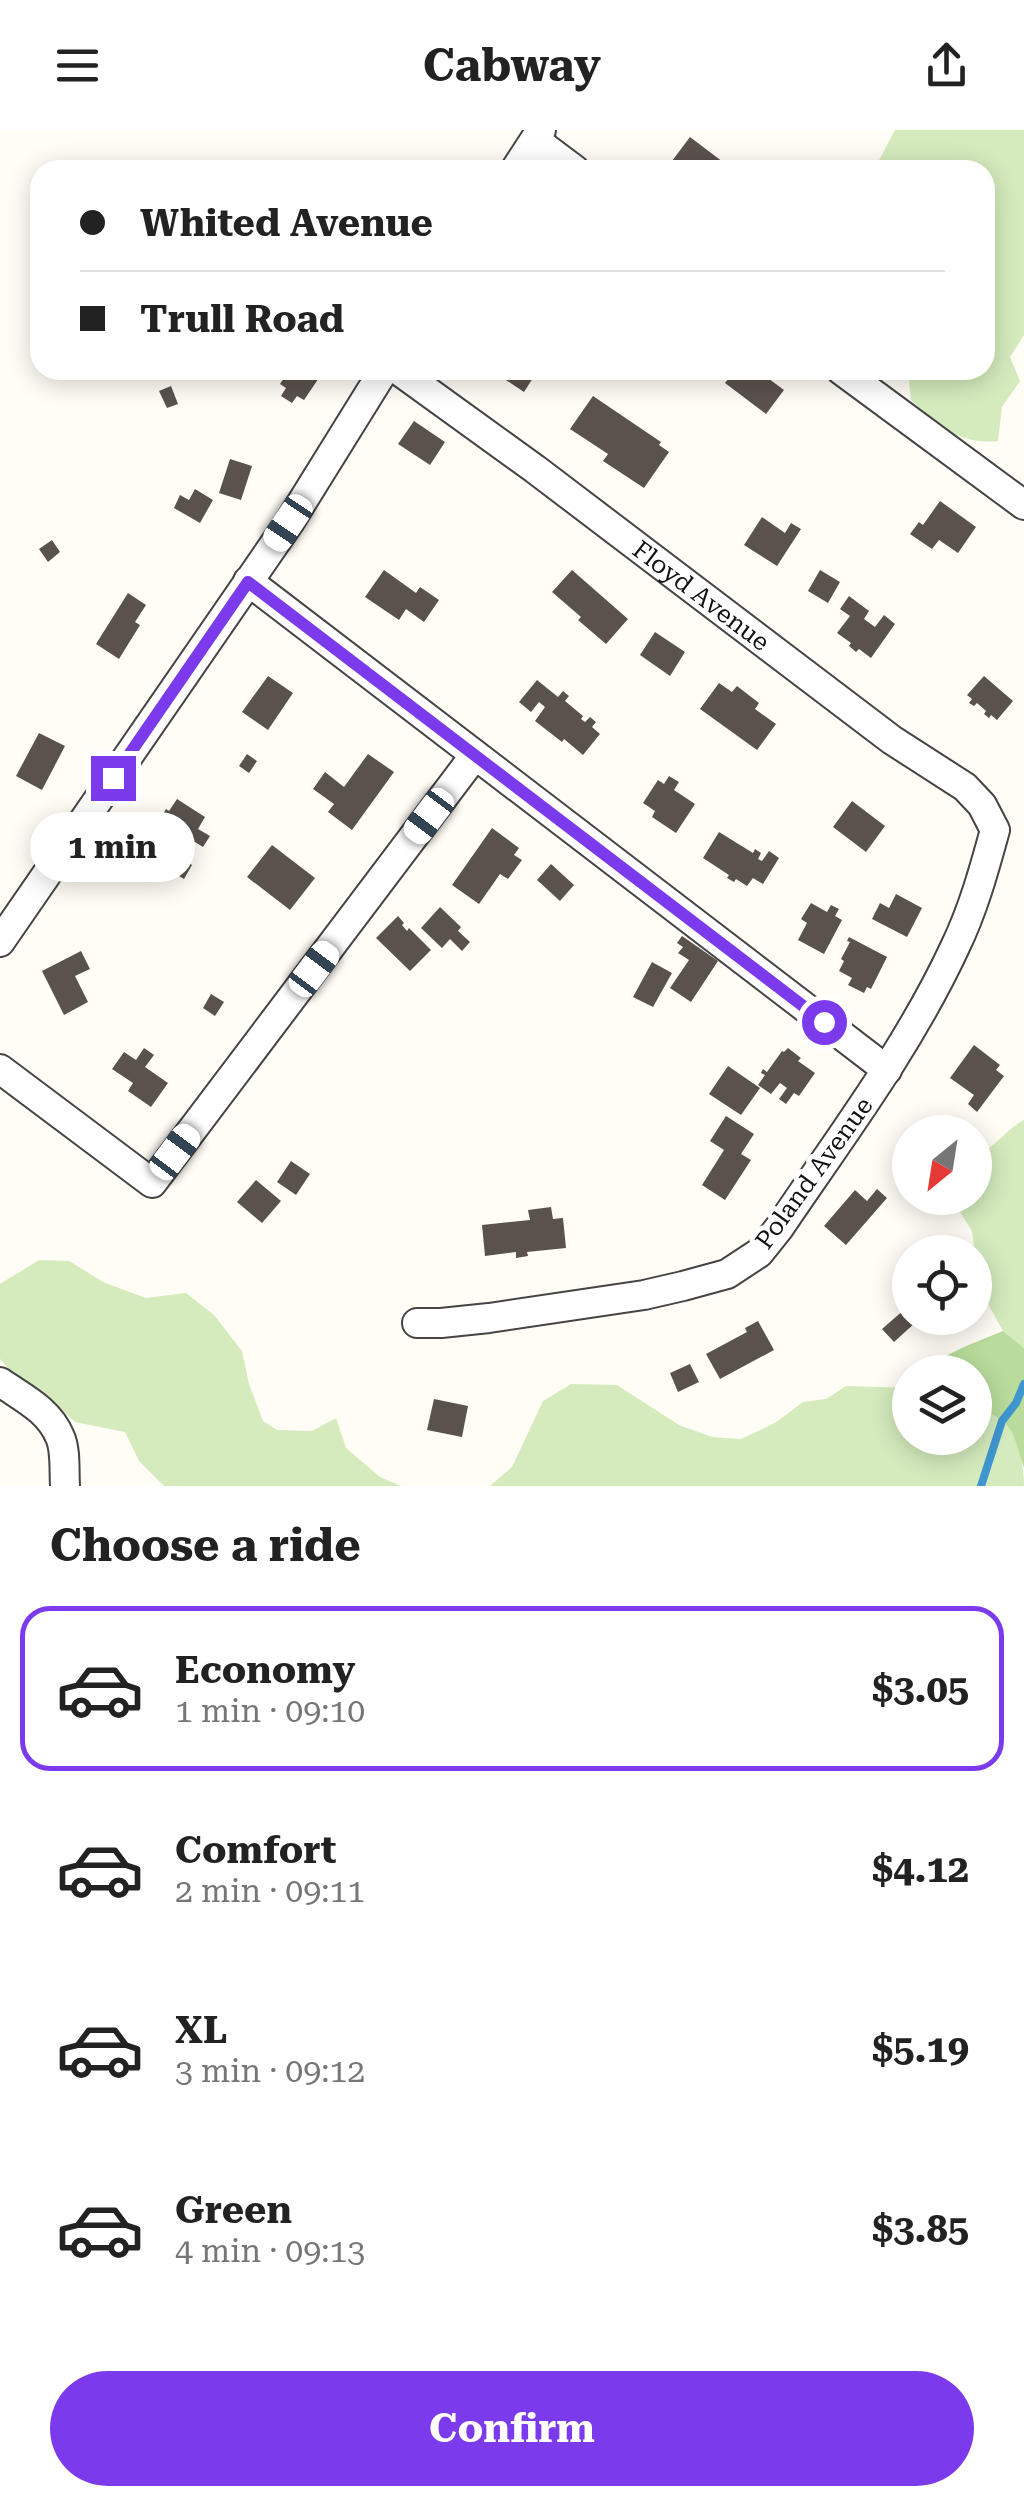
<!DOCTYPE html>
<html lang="en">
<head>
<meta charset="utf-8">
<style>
	:root { --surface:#fff; --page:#f2f2f2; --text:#222; --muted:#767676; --line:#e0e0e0; --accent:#7c3aed }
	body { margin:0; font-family:"Roboto Serif",serif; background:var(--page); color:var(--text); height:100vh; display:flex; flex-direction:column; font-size:38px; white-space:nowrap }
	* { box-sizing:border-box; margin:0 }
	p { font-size:32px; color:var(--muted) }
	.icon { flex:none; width:55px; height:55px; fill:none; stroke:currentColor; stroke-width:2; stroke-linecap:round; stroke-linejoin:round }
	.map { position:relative; height:1356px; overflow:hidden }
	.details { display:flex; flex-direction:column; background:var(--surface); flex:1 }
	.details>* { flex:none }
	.banner { position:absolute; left:30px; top:30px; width:965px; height:220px; border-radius:30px; box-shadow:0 5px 25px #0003; display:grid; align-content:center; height:220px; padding:0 50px; background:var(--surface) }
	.needle { width:65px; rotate:210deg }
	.fabs { position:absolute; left:892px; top:985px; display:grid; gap:20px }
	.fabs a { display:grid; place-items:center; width:100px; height:100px; border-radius:50%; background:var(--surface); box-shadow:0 5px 25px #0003; font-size:50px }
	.end { position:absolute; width:45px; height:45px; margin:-22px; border:12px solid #7c3aed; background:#fff; box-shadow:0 0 0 5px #fff }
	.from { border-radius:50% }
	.bubble { position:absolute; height:70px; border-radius:35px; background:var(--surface); box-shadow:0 5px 25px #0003; font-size:32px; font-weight:700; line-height:70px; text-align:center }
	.car { position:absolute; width:30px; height:60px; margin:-30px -15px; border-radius:12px; box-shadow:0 0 8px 2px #0007; background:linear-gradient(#fff 24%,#345 0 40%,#fff 0 76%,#345 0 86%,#fff 0) }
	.banner b { display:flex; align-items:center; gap:35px; height:95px; font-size:38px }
	.banner b+b { border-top:2px solid var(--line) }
	.banner i { width:25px; height:25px; background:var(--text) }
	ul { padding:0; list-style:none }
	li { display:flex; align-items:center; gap:30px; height:165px; margin:0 20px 15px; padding:0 30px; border:5px solid transparent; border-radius:30px }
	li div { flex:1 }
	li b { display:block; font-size:38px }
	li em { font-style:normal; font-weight:700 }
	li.active { border-color:var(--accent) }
	li>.icon { width:90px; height:90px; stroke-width:1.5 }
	h2 { padding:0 50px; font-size:45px; line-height:120px }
	.action { display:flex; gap:20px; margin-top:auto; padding:20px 50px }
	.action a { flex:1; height:115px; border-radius:60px; background:var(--accent); color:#fff; font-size:40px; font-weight:700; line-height:115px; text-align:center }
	header { display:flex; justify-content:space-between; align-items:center; height:130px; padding:0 50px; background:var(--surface); font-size:45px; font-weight:700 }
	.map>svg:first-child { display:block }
	.green { fill:#d5ebbd }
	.forest { fill:#b9dc9c }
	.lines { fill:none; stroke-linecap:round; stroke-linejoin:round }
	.stream { stroke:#3f96cf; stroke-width:8 }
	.building { fill:#5a524d }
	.minor-casing { stroke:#444; stroke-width:32 }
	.minor { stroke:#fff; stroke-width:28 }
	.route { stroke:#7c3aed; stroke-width:12 }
	.labels { text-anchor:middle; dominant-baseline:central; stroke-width:10; stroke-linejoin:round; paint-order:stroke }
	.street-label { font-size:25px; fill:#111; stroke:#fff }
</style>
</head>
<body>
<header><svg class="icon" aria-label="menu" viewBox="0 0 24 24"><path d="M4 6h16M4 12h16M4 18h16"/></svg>Cabway<svg class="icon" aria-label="share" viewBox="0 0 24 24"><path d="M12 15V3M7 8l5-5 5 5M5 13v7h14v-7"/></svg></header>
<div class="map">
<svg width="1024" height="1356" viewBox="0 0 1024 1356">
	<rect width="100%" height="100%" fill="#fffdf5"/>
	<!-- green -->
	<g class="green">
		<path d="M895,0H1024V205L1010,227L1020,251L1002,277L998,311C960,315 937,295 911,270L908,240H985V40H878L877,34Z"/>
		<path d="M1024,990V1218L1003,1201L987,1172L975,1156V1122L972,1101L957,1077L956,1068H975V1027C995,1018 1005,1000 1024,990Z"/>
		<path d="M39,1130L69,1131L105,1153L146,1168L186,1163L214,1185L242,1221L249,1254L263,1291L277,1300L312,1301L336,1288L346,1318L380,1347L401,1356H164L139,1331L125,1302L75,1292L39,1260L15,1246L0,1229V1154Z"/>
		<path d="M571,1254L617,1255L679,1295L712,1307L741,1309L775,1293L803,1272L826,1269L846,1256L910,1258V1308H975V1279C981,1280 986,1280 992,1283C1017,1294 1024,1331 1024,1356H490L512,1337L543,1271Z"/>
	</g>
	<!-- forest -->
	<path class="forest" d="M1003,1201L1024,1218V1338C1013,1304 1014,1288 975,1279V1242H913L966,1216Z"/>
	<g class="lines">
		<!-- stream -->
		<path class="stream" d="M981,1356L1002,1291L1016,1273L1024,1254"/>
	</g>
	<!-- building -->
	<g class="building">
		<path d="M690,7L723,32L717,40H685L672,31Z"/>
		<path d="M289,240H320L323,242L304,270L297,266L292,273L281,266L286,258L280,254Z"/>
		<path d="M491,240H538L524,262Z"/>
		<path d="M735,240H757L784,260L766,284L725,253Z"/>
		<path d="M171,256L178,274L167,278L159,261Z"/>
		<path d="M593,266L661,312L659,315L669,322L644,358L603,331L608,324L570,299Z"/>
		<path d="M414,291L445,312L430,335L398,314Z"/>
		<path d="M230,329L252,336L241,370L219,363Z"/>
		<path d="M195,359L213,370L200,393L174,378L180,365L189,370Z"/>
		<path d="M940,371L976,397L958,423L939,410L932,419L910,404L919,392L923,395Z"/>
		<path d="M762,387L785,403L791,393L801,399L777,436L744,415Z"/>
		<path d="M52,410L60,422L48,432L39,419Z"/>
		<path d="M384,440L416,463L420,457L439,470L424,492L406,479L399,490L365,467Z"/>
		<path d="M572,440L628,489L606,514L578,490L581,487L552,462Z"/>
		<path d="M820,440L840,452L828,473L808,461Z"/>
		<path d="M128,463L146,475L135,492L140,495L119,529L96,514Z"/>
		<path d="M849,466L869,481L864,489L875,497L884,485L895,494L871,528L859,519L856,522L849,516L851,513L837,503L850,486L840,479Z"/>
		<path d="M655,502L685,522L670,546L640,525Z"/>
		<path d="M268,546L293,563L268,600L242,582Z"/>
		<path d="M984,546L1013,571L997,590L991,585L989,588L984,584L986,581L977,573L974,576L969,573L972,569L967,565Z"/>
		<path d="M537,550L558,567L563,561L569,566L565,571L583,586L581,589L585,592L590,587L596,592L592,597L600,604L583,625L564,609L562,612L535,591L545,577L539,572L531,582L519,572Z"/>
		<path d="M719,553L732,562L737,556L759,573L755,579L776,594L757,620L700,579Z"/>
		<path d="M39,603L65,616L42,660L16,646Z"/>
		<path d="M247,624L257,631L249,643L239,636Z"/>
		<path d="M368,624L394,642L352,700L328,682L334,674L313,659L325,642L344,657Z"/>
		<path d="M669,646L679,652L674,660L695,674L676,703L652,687L655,681L643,673L658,650L664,654Z"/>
		<path d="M177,669L205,687L198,699L210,706L203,717L190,709L179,727L192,735L184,749L145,726L156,709L152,707L160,695L157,694L166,679L169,681Z"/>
		<path d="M852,671L885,696L866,722L833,697Z"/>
		<path d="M492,698L519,718L514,725L522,730L508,749L500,744L479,774L452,755Z"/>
		<path d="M719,702L753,723L755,719L761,723L758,729L762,731L769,721L779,728L763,754L753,748L747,756L736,749L734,752L727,748L729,745L703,728Z"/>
		<path d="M272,715L315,748L290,780L247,747Z"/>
		<path d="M551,734L574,755L560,771L537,750Z"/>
		<path d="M896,764L922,778L907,807L872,789L880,773L889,778Z"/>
		<path d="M811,773L827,782L831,775L839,779L835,786L842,790L824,824L798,810L807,793L801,789Z"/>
		<path d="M440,777L461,797L458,801L470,812L462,821L450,809L442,818L421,798Z"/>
		<path d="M398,786L404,793L402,795L407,801L409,798L431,820L410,841L376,808Z"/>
		<path d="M682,806L718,831L691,872L670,858L689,830L678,823L683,817L677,813Z"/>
		<path d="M849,807L887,827L871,859L867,857L864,863L848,855L852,848L839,841L844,831L841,829L850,812L847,811Z"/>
		<path d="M81,821L90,839L75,846L88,872L64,885L42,841Z"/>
		<path d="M652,832L672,843L653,877L633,867Z"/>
		<path d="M211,864L224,872L215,886L203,878Z"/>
		<path d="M974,915L1000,935L996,940L1004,946L977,982L968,974L974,965L950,948Z"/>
		<path d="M144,918L154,925L145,937L168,953L151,977L128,961L133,953L112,939L124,922L136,930Z"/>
		<path d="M788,918L801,928L798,931L815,943L799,966L794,963L786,974L779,969L787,958L780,953L771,964L758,955L765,945L761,943L763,939L767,942L782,921L784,922Z"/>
		<path d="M728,936L760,958L741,985L709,964Z"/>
		<path d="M726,986L754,1004L741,1024L751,1030L725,1070L702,1055L724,1020L710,1011Z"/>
		<path d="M291,1031L310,1044L296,1065L277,1052Z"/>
		<path d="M256,1050L281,1071L262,1093L237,1072Z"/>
		<path d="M877,1059L887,1068L846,1115L824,1096L855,1060L867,1071Z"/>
		<path d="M551,1077L553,1089L563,1088L566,1118L527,1122L528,1126L516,1128V1122L485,1126L482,1095L530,1090L528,1080Z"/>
		<path d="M905,1179L910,1188L916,1192L894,1212L882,1199Z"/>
		<path d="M758,1191L774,1220L720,1249L706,1224L747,1202L745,1198Z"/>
		<path d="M690,1234L699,1252L678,1262L670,1243Z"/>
		<path d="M434,1269L468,1276L462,1307L427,1300Z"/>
	</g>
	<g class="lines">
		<!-- minor casing -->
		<g class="minor-casing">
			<g id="minor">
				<path d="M535,10L575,40"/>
				<path d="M515,40L541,0"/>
				<path id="s1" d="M398,240L535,339L892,610L965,657L982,675L995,700C984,740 973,780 955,817C908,918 841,1006 779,1098L759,1123L727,1144L683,1156L644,1165L489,1188L441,1193H417"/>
				<path d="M841,240L1024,375"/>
				<path d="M248,451L887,940"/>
				<path d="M0,812L289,393L384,240"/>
				<path d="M0,939L152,1053L475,625"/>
				<path d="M0,1252C23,1268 49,1280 60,1307C66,1320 64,1341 65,1356"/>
			</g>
		</g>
		<!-- minor -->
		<use href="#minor" class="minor"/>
	</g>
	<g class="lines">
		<!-- route -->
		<path class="route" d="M113,648L248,452L824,892"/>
	</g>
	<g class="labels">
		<!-- street labels -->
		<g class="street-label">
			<text stroke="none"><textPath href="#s1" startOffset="378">Floyd Avenue</textPath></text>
			<text transform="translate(814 1043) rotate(-54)">Poland Avenue</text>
		</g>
	</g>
</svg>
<div class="fabs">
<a><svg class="needle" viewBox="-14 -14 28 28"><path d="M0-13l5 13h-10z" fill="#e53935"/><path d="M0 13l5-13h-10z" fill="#767676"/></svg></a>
<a><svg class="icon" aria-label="locate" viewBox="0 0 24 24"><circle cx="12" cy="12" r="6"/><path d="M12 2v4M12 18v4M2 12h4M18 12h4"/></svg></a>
<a><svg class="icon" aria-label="layers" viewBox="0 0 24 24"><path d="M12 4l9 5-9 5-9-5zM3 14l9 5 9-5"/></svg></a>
</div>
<i class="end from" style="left:824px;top:892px"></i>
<i class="end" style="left:113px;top:648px"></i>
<div class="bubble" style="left:30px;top:682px;width:165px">1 min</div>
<i class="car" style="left:288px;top:393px;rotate:214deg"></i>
<i class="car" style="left:429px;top:686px;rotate:217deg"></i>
<i class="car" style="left:314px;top:839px;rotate:37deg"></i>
<i class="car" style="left:175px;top:1022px;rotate:37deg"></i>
<div class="banner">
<b><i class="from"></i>Whited Avenue</b>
<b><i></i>Trull Road</b>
</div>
</div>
<section class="details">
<h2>Choose a ride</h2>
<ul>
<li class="active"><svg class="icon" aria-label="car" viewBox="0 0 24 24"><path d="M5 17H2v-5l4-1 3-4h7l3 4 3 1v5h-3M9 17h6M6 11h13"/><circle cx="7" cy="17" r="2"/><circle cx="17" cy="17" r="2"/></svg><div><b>Economy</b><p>1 min · 09:10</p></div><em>$3.05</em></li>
<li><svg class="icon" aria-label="car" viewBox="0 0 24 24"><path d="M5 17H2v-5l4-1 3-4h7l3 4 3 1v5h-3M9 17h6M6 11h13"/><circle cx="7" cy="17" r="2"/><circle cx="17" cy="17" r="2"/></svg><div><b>Comfort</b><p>2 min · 09:11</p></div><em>$4.12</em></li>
<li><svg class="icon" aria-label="car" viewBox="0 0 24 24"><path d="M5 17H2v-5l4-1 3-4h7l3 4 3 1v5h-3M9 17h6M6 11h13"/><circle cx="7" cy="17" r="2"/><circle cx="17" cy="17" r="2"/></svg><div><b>XL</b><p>3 min · 09:12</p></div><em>$5.19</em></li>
<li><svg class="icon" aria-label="car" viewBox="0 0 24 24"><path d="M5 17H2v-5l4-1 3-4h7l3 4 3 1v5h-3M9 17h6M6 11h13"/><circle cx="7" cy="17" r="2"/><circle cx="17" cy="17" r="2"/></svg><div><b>Green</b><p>4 min · 09:13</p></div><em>$3.85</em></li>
</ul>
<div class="action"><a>Confirm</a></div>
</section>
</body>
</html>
